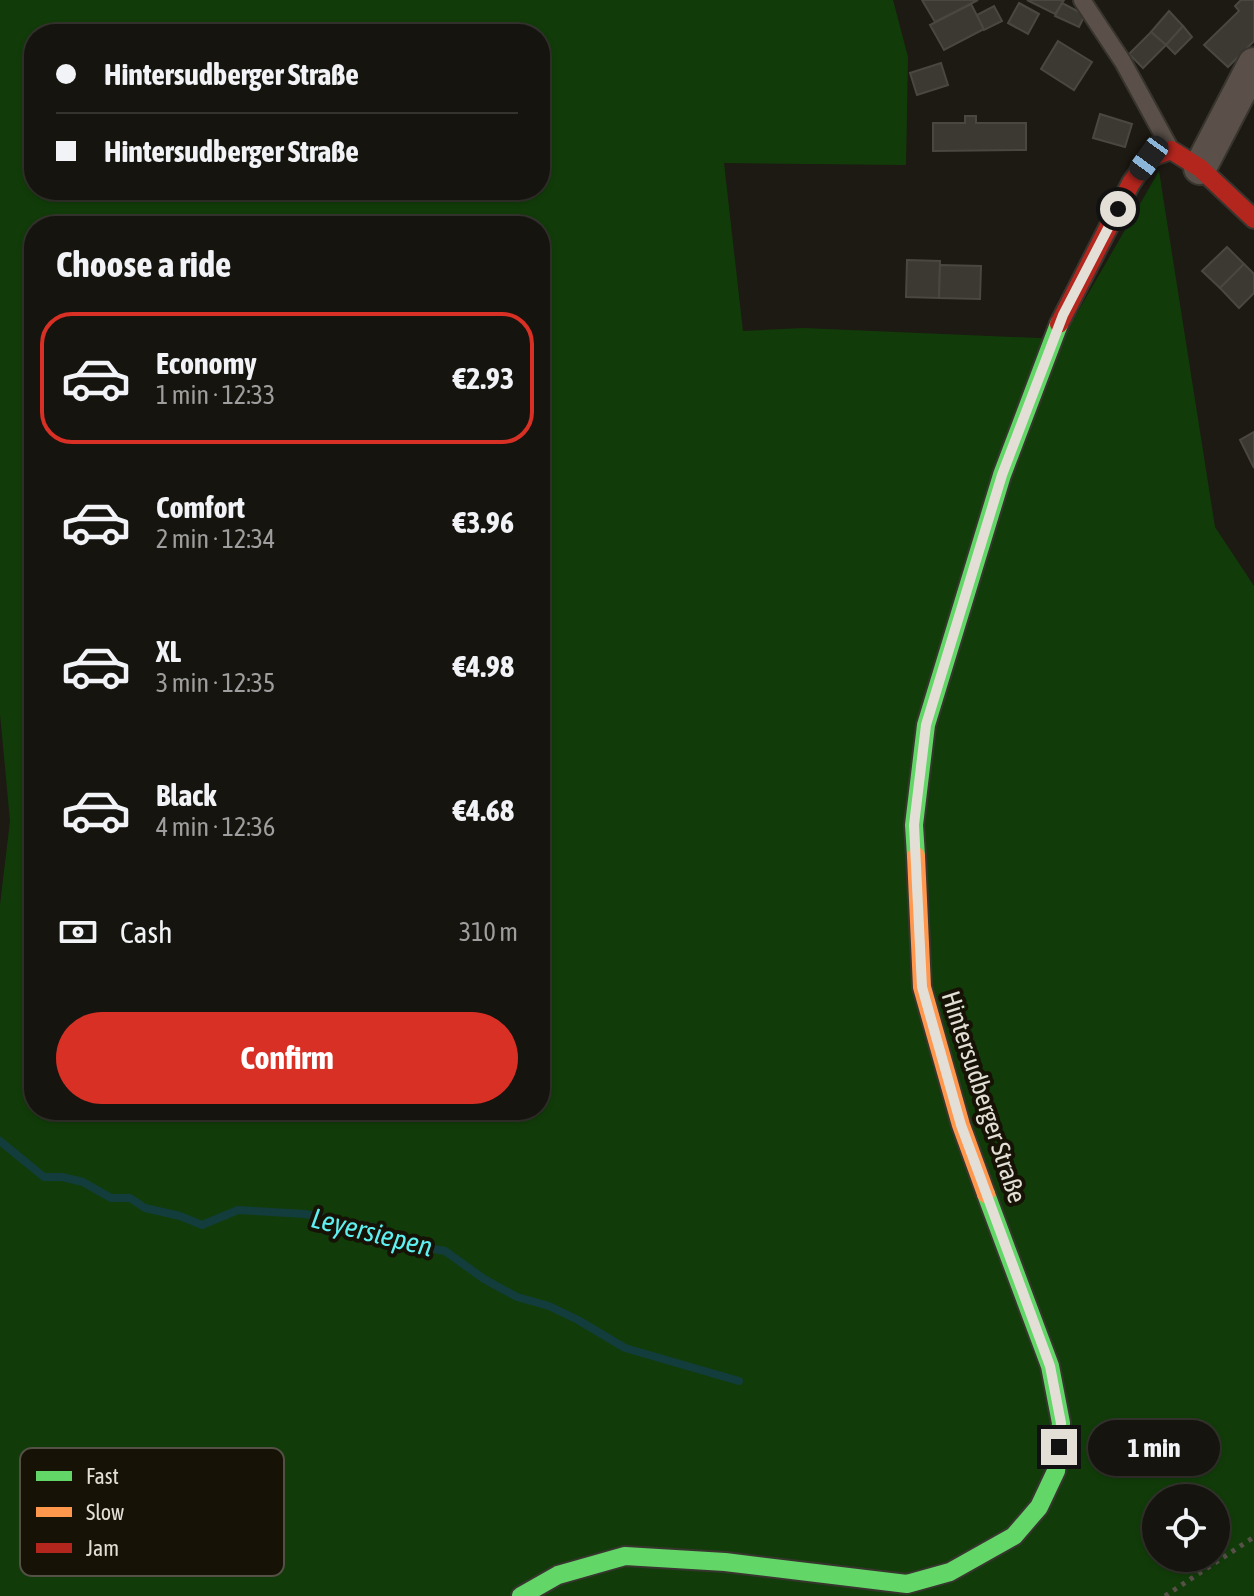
<!DOCTYPE html>
<html lang="en">
<head>
<meta charset="utf-8">
<style>
	:root { --surface:#16140e; --page:#23211c; --text:#f1f3f6; --muted:#9e9e9e; --line:#35332e; --accent:#d93025 }
	body { margin:0; font-family:"Asap Condensed",sans-serif; background:var(--page); color:var(--text); height:100vh; display:flex; flex-direction:column; font-size:30px; white-space:nowrap }
	* { box-sizing:border-box; margin:0 }
	p { font-size:26px; color:var(--muted) }
	.icon { flex:none; width:44px; height:44px; fill:none; stroke:currentColor; stroke-width:2; stroke-linecap:round; stroke-linejoin:round }
	.map { position:relative; flex:1; overflow:hidden }
	.details { position:absolute; left:24px; top:216px; width:526px; height:904px; display:flex; flex-direction:column; background:var(--surface); border-radius:32px; box-shadow:0 2px 6px #0004,0 0 0 2px var(--line) }
	.details>* { flex:none }
	.banner { position:absolute; left:24px; top:24px; width:526px; height:176px; border-radius:32px; box-shadow:0 2px 6px #0004,0 0 0 2px var(--line); display:grid; align-content:center; height:176px; padding:0 32px; background:var(--surface) }
	.fabs { position:absolute; left:1142px; top:1484px; display:grid; gap:16px }
	.fabs a { display:grid; place-items:center; width:88px; height:88px; border-radius:50%; background:var(--surface); box-shadow:0 2px 6px #0004,0 0 0 2px var(--line); font-size:40px }
	.end { position:absolute; width:36px; height:36px; margin:-18px; border:10px solid #e3dfd7; background:#111; box-shadow:0 0 0 4px #111 }
	.from { border-radius:50% }
	.bubble { position:absolute; height:56px; border-radius:28px; background:var(--surface); box-shadow:0 2px 6px #0004,0 0 0 2px var(--line); font-size:26px; font-weight:700; line-height:56px; text-align:center }
	.car { position:absolute; width:24px; height:48px; margin:-24px -12px; border-radius:10px; box-shadow:0 0 6px 2px #0007; background:linear-gradient(#222 24%,#8ab4d8 0 40%,#222 0 76%,#8ab4d8 0 86%,#222 0) }
	.banner b { display:flex; align-items:center; gap:28px; height:76px; font-size:30px }
	.banner b+b { border-top:2px solid var(--line) }
	.banner i { width:20px; height:20px; background:var(--text) }
	ul { padding:0; list-style:none }
	li { display:flex; align-items:center; gap:24px; height:132px; margin:0 16px 12px; padding:0 16px; border:4px solid transparent; border-radius:32px }
	li div { flex:1 }
	li b { display:block; font-size:30px }
	li em { font-style:normal; font-weight:700 }
	li.on { border-color:var(--accent) }
	li>.icon { width:72px; height:72px; stroke-width:1.5 }
	h2 { padding:0 32px; font-size:36px; line-height:96px }
	.pay { display:flex; align-items:center; gap:20px; height:88px; padding:0 32px; font-size:30px }
	.pay p { margin-inline-start:auto }
	.primary-button { display:flex; gap:16px; margin-top:auto; padding:16px 32px }
	.primary-button a { flex:1; height:92px; border-radius:48px; background:var(--accent); color:#fff; font-size:32px; font-weight:700; line-height:92px; text-align:center }
	.map>svg:first-child { display:block }
	.green { fill:#113c09; fill-rule:evenodd }
	.lines { fill:none; stroke-linecap:round; stroke-linejoin:round }
	.stream { stroke:#133d3d; stroke-width:8 }
	.building { fill:#3c3933; stroke:#4a4741; stroke-width:2 }
	.lane-casing { stroke:#38352f; stroke-width:20 }
	.street-casing { stroke:#38352f; stroke-width:36 }
	.fast-casing { stroke:#38352f; stroke-width:22 }
	.slow-casing { stroke:#38352f; stroke-width:22 }
	.jam-casing { stroke:#38352f; stroke-width:22 }
	.path { stroke:#575049; stroke-width:5; stroke-dasharray:4 6; stroke-linecap:butt }
	.lane { stroke:#5a5049; stroke-width:16 }
	.street { stroke:#5a5049; stroke-width:32 }
	.fast { stroke:#63d668; stroke-width:18 }
	.slow { stroke:#ff974d; stroke-width:18 }
	.jam { stroke:#b3261e; stroke-width:18 }
	.route { stroke:#e3dfd7; stroke-width:10 }
	.labels { text-anchor:middle; dominant-baseline:central; stroke-width:8; stroke-linejoin:round; paint-order:stroke }
	.street-label { font-size:26px; fill:#e3dfd7; stroke:#171206 }
	.water-label { font-size:28px; font-style:italic; fill:#5eeff0; stroke:#171206 }
	.key { fill:#171206; stroke:#545045; stroke-width:2 }
	.key-label { font-size:22px; fill:#e3dfd7 }
</style>
</head>
<body>
<div class="map">
<svg width="1254" height="1596" viewBox="0 0 1254 1596">
	<rect width="100%" height="100%" fill="#1d1a13"/>
	<!-- green -->
	<path class="green" d="M0,0H893L908,57L906,165L724,163L743,331L803,328L1062,339L1159,171L1215,527L1254,586V1596H0V905L10,821L0,714ZM34,34H540V190H34ZM34,226H540V1110H34ZM1156,1498H1216V1558H1156Z"/>
	<g class="lines">
		<!-- stream -->
		<path class="stream" d="M0,1141L44,1177H62L83,1182L111,1198H130L145,1208L180,1216L202,1225L238,1210L305,1214L383,1229L417,1246L445,1251L484,1279L517,1297L549,1306L578,1320L625,1348L739,1381"/>
	</g>
	<!-- building -->
	<g class="building">
		<path d="M922,0H978L935,22Z"/>
		<path d="M1027,0H1064L1055,14Z"/>
		<path d="M1241,0H1254V41L1228,67L1204,45L1239,11L1235,6Z"/>
		<path d="M1019,3L1039,14L1028,34L1008,23Z"/>
		<path d="M1062,3L1085,15L1079,27L1055,16Z"/>
		<path d="M971,4L984,29L944,50L930,25Z"/>
		<path d="M994,6L1002,21L984,30L977,15Z"/>
		<path d="M1169,11L1183,26L1166,45L1151,32Z"/>
		<path d="M1183,26L1192,37L1175,54L1166,45Z"/>
		<path d="M1151,32L1166,45L1143,68L1129,54Z"/>
		<path d="M1058,41L1092,62L1074,90L1041,69Z"/>
		<path d="M941,63L948,85L917,95L910,73Z"/>
		<path d="M1100,114L1132,124L1125,147L1093,138Z"/>
		<path d="M965,116H976V123H1026V150L933,151V123H965Z"/>
		<path d="M1227,247L1244,264L1220,288L1202,271Z"/>
		<path d="M907,260L940,261L939,298L906,297Z"/>
		<path d="M1244,264L1254,274V293L1239,308L1220,288Z"/>
		<path d="M940,265L981,266L980,299L939,298Z"/>
		<path d="M1254,432V468L1240,440Z"/>
	</g>
	<g class="lines">
		<!-- lane casing -->
		<g class="lane-casing">
			<path id="lane" d="M1082,0L1123,62L1170,148"/>
		</g>
		<!-- street casing -->
		<g class="street-casing">
			<path id="street" d="M1200,168L1254,64"/>
		</g>
		<!-- fast casing -->
		<g class="fast-casing">
			<g id="fast">
				<path d="M916,856L914,825L926,725L1002,475L1059,324"/>
				<path d="M521,1596L558,1575L625,1556L725,1562L907,1584L950,1572L1014,1536L1039,1507L1056,1471L1061,1423L1050,1366L986,1194"/>
			</g>
		</g>
		<!-- slow casing -->
		<g class="slow-casing">
			<path id="slow" d="M916,856L922,987L961,1125L986,1194"/>
		</g>
		<!-- jam casing -->
		<g class="jam-casing">
			<path id="jam" d="M1059,324L1131,183L1149,158L1171,150L1200,168L1254,219"/>
		</g>
		<!-- path -->
		<path class="path" d="M1165,1596L1254,1537"/>
		<!-- lane -->
		<use href="#lane" class="lane"/>
		<!-- street -->
		<use href="#street" class="street"/>
		<!-- fast -->
		<use href="#fast" class="fast"/>
		<!-- slow -->
		<use href="#slow" class="slow"/>
		<!-- jam -->
		<use href="#jam" class="jam"/>
	</g>
	<g class="lines">
		<!-- route -->
		<path class="route" d="M1059,1447L1061,1423L1050,1366L961,1125L922,987L914,825L926,725L1002,475L1063,315L1118,209"/>
	</g>
	<g class="labels">
		<!-- street labels -->
		<g class="street-label">
			<text transform="translate(984 1097) rotate(72)">Hintersudberger Straße</text>
		</g>
		<!-- water labels -->
		<g class="water-label">
			<text transform="translate(372 1232) rotate(14)">Leyersiepen</text>
		</g>
	</g>
	<!-- legend -->
	<rect x="20" y="1448" width="264" height="128" rx="12" class="key"/>
	<rect x="36" y="1471" width="36" height="10" fill="#63d668"/>
	<rect x="36" y="1507" width="36" height="10" fill="#ff974d"/>
	<rect x="36" y="1543" width="36" height="10" fill="#b3261e"/>
	<g class="key-label">
		<text x="86" y="1484">Fast</text>
		<text x="86" y="1520">Slow</text>
		<text x="86" y="1556">Jam</text>
	</g>
</svg>
<div class="fabs">
<a><svg class="icon" aria-label="locate" viewBox="0 0 24 24"><circle cx="12" cy="12" r="6"/><path d="M12 2v4M12 18v4M2 12h4M18 12h4"/></svg></a>
</div>
<i class="end from" style="left:1118px;top:209px"></i>
<i class="end" style="left:1059px;top:1447px"></i>
<div class="bubble" style="left:1088px;top:1420px;width:132px">1 min</div>
<i class="car" style="left:1149px;top:158px;rotate:216deg"></i>
<div class="banner">
<b><i class="from"></i>Hintersudberger Straße</b>
<b><i></i>Hintersudberger Straße</b>
</div>
<section class="details">
<h2>Choose a ride</h2>
<ul>
<li class="on"><svg class="icon" aria-label="car" viewBox="0 0 24 24"><path d="M5 17H2v-5l4-1 3-4h7l3 4 3 1v5h-3M9 17h6M6 11h13"/><circle cx="7" cy="17" r="2"/><circle cx="17" cy="17" r="2"/></svg><div><b>Economy</b><p>1 min · 12:33</p></div><em>€2.93</em></li>
<li><svg class="icon" aria-label="car" viewBox="0 0 24 24"><path d="M5 17H2v-5l4-1 3-4h7l3 4 3 1v5h-3M9 17h6M6 11h13"/><circle cx="7" cy="17" r="2"/><circle cx="17" cy="17" r="2"/></svg><div><b>Comfort</b><p>2 min · 12:34</p></div><em>€3.96</em></li>
<li><svg class="icon" aria-label="car" viewBox="0 0 24 24"><path d="M5 17H2v-5l4-1 3-4h7l3 4 3 1v5h-3M9 17h6M6 11h13"/><circle cx="7" cy="17" r="2"/><circle cx="17" cy="17" r="2"/></svg><div><b>XL</b><p>3 min · 12:35</p></div><em>€4.98</em></li>
<li><svg class="icon" aria-label="car" viewBox="0 0 24 24"><path d="M5 17H2v-5l4-1 3-4h7l3 4 3 1v5h-3M9 17h6M6 11h13"/><circle cx="7" cy="17" r="2"/><circle cx="17" cy="17" r="2"/></svg><div><b>Black</b><p>4 min · 12:36</p></div><em>€4.68</em></li>
</ul>
<div class="pay"><svg class="icon" aria-label="cash" viewBox="0 0 24 24"><path d="M3 7h18v10H3z"/><circle cx="12" cy="12" r="2"/></svg>Cash<p>310 m</p></div>
<div class="primary-button"><a>Confirm</a></div>
</section>
</div>
</body>
</html>
